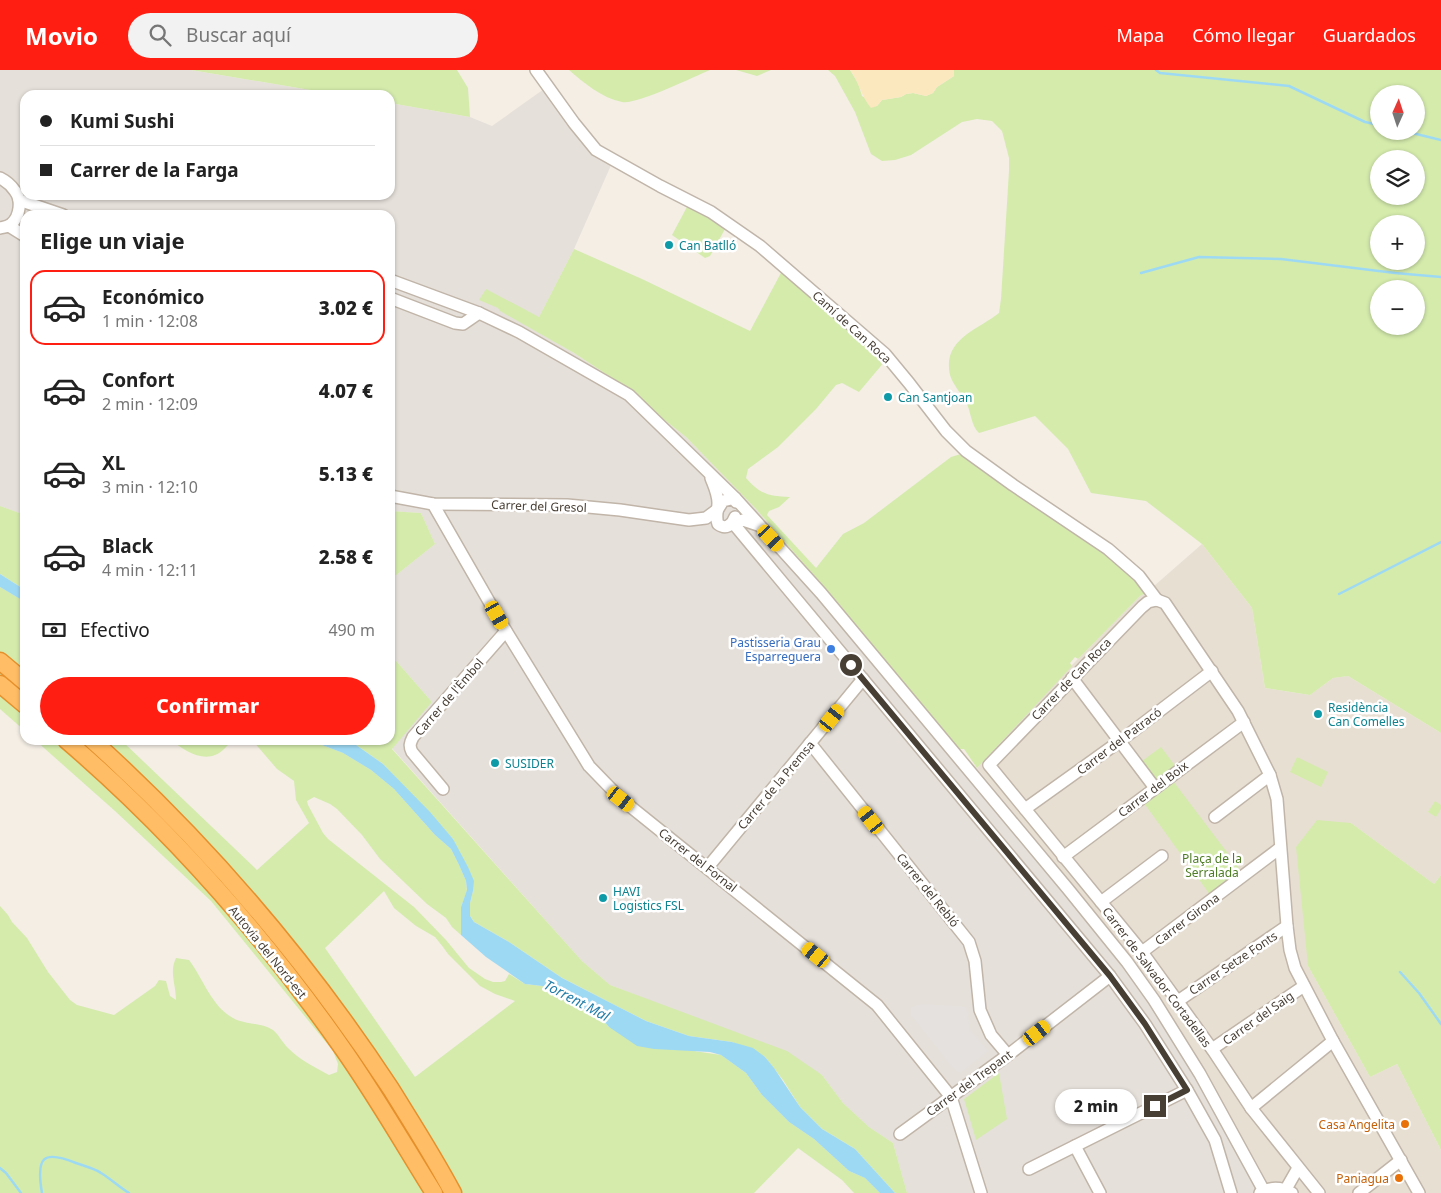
<!DOCTYPE html>
<html lang="es">
<head>
<meta charset="utf-8">
<style>
	:root { --surface:#fff; --page:#f2f2f2; --text:#222; --muted:#767676; --line:#e0e0e0; --accent:#ff1e11 }
	body { margin:0; font-family:"Noto Sans",sans-serif; background:var(--page); color:var(--text); height:100vh; display:flex; flex-direction:column; font-size:19px; white-space:nowrap }
	* { box-sizing:border-box; margin:0 }
	p { font-size:16px; color:var(--muted) }
	.icon { flex:none; width:28px; height:28px; fill:none; stroke:currentColor; stroke-width:2; stroke-linecap:round; stroke-linejoin:round }
	.map { position:relative; flex:1; overflow:hidden }
	.drawer { position:absolute; left:20px; top:140px; width:375px; height:535px; display:flex; flex-direction:column; background:var(--surface); border-radius:15px; box-shadow:0 1px 4px #0004 }
	.drawer>* { flex:none }
	.top-card { position:absolute; left:20px; top:20px; width:375px; height:110px; border-radius:15px; box-shadow:0 1px 4px #0004; display:grid; align-content:center; height:110px; padding:0 20px; background:var(--surface) }
	.needle { width:32px; rotate:3deg }
	.fabs { position:absolute; left:1370px; top:15px; display:grid; gap:10px }
	.fabs a { display:grid; place-items:center; width:55px; height:55px; border-radius:50%; background:var(--surface); box-shadow:0 1px 4px #0004; font-size:25px }
	.end { position:absolute; width:22px; height:22px; margin:-11px; border:6px solid #473e34; background:#fff; box-shadow:0 0 0 2px #fff }
	.from { border-radius:50% }
	.bubble { position:absolute; height:35px; border-radius:18px; background:var(--surface); box-shadow:0 1px 4px #0004; font-size:16px; font-weight:800; line-height:35px; text-align:center }
	.car { position:absolute; width:15px; height:30px; margin:-15px -8px; border-radius:6px; box-shadow:0 0 4px 1px #0007; background:linear-gradient(#f5c518 24%,#345 0 40%,#f5c518 0 76%,#345 0 86%,#f5c518 0) }
	.top-card b { display:flex; align-items:center; gap:18px; height:48px; font-size:19px }
	.top-card b+b { border-top:1px solid var(--line) }
	.top-card i { width:12px; height:12px; background:var(--text) }
	ul { padding:0; list-style:none }
	li { display:flex; align-items:center; gap:15px; height:75px; margin:0 10px 8px; padding:0 10px; border:2px solid transparent; border-radius:15px }
	li div { flex:1 }
	li b { display:block; font-size:19px }
	li em { font-style:normal; font-weight:800 }
	li.selected { border-color:var(--accent) }
	li>.icon { width:45px; height:45px; stroke-width:1.5 }
	h2 { padding:0 20px; font-size:22px; line-height:60px }
	.pay { display:flex; align-items:center; gap:12px; height:55px; padding:0 20px; font-size:19px }
	.pay p { margin-inline-start:auto }
	.cta { display:flex; gap:10px; margin-top:auto; padding:10px 20px }
	.cta a { flex:1; height:58px; border-radius:30px; background:var(--accent); color:#fff; font-size:20px; font-weight:800; line-height:58px; text-align:center }
	header { display:flex; align-items:center; gap:30px; box-sizing:border-box; height:70px; padding:0 25px; background:var(--accent); color:#fff }
	header strong { font-size:24px }
	nav { display:flex; gap:28px; margin-inline-start:auto; font-size:18px }
	.search { width:350px; height:45px; background:var(--page); display:flex; align-items:center; gap:12px; box-sizing:border-box; padding:0 18px; border-radius:28px; color:var(--muted); font-size:19px }
	.map>svg:first-child { display:block }
	.residential { fill:#e8dfd3 }
	.industrial { fill:#e6e0da }
	.green { fill:#d4ebac; fill-rule:evenodd }
	.sand { fill:#fbe8bf }
	.parking { fill:#e4e1de }
	.water { fill:#9ed9f4 }
	.lines { fill:none; stroke-linecap:round; stroke-linejoin:round }
	.stream { stroke:#9ed9f4; stroke-width:2.5 }
	.minor-casing { stroke:#c0b5a8; stroke-width:14 }
	.highway-casing { stroke:#e6902d; stroke-width:19 }
	.minor { stroke:#fff; stroke-width:11 }
	.highway { stroke:#ffbd65; stroke-width:16 }
	.route { stroke:#473e34; stroke-width:6 }
	.culture-dot { fill:#0f9aa8; stroke:#fff; stroke-width:2 }
	.shop-dot { fill:#3f7fe0; stroke:#fff; stroke-width:2 }
	.food-dot { fill:#e8710a; stroke:#fff; stroke-width:2 }
	.labels { text-anchor:middle; dominant-baseline:central; stroke-width:5; stroke-linejoin:round; paint-order:stroke }
	.culture-label { font-size:12px; fill:#0d838f; stroke:#fff; text-anchor:start }
	.street-label { font-size:12px; fill:#473e34; stroke:#fff }
	.shop-label { font-size:12px; fill:#366cbe; stroke:#fff; text-anchor:end }
	.park-label { font-size:12px; fill:#4e7c24; stroke:#fff }
	.food-label { font-size:12px; fill:#c56008; stroke:#fff; text-anchor:end }
	.water-label { font-size:14px; font-style:italic; fill:#257ea8; stroke:#fff }
</style>
</head>
<body>
<header>
<strong>Movio</strong>
<div class="search"><svg class="icon" aria-label="search" viewBox="0 0 24 24"><circle cx="10" cy="10" r="6"/><path d="M15 15l6 6"/></svg>Buscar aquí</div>
<nav><a>Mapa</a><a>Cómo llegar</a><a>Guardados</a></nav>
</header>
<div class="map">
<svg width="1441" height="1123" viewBox="0 0 1441 1123">
	<rect width="100%" height="100%" fill="#f4eee5"/>
	<!-- residential -->
	<path class="residential" d="M1202,474L1252,538L1265,618L1310,625L1333,608L1348,606L1441,663V805L1434,814L1351,753L1308,896L1370,1007L1397,994L1441,1080V1123H1265L1135,892L977,698L1072,595L1140,526L1146,523Z"/>
	<!-- industrial -->
	<path class="industrial" d="M0,0H191L340,25H25V125H390V33L470,47L492,56L544,19L612,93L574,179L533,259L574,283L609,306L686,367L756,439L840,535L884,591L958,679L977,698L1027,758L1135,892L1265,1123H907L893,1073L869,1057L843,1033L822,1005L659,934L610,915L582,891L392,678L432,632L390,584V510L435,474L421,443L390,441V145H25V445L0,436Z"/>
	<!-- green -->
	<g class="green">
		<path d="M191,0H457L468,18L470,47L390,33V25H340Z"/>
		<path d="M569,0H710C693,7 637,35 622,32C602,28 584,13 569,0Z"/>
		<path d="M736,0H771L757,6Z"/>
		<path d="M828,0H850L858,13L862,26L877,36L882,30L901,27L906,24L913,23L926,26L933,23L937,17L954,6V0H1441V663L1348,606L1333,608L1310,625L1265,618L1252,538L1202,474L1146,431L1091,423L1068,379L1035,346L979,363C971,356 971,341 966,332C961,323 953,315 950,305C942,269 978,260 999,243L1001,229L1009,101V88L1002,61L992,51L977,49L962,52L911,85L895,90L882,91L871,84L855,42L835,6ZM1379,24H1416V61H1379ZM1379,89H1416V126H1379ZM1379,154H1416V191H1379ZM1379,219H1416V256H1379Z"/>
		<path d="M688,135L725,159L710,186L705,188L672,165Z"/>
		<path d="M574,179L642,209L750,261L783,199L885,291L859,322L842,313L836,315L816,339L778,377L748,399L746,408C761,425 769,426 790,427L779,437L769,441L767,445L816,498L843,464L864,453L951,387L964,383L1123,495L1146,523L1140,526L1078,589L1075,587L1070,593L1072,596L977,698L964,679H958L884,591L840,535L756,439L686,367L609,306L574,283L500,241L498,238L479,230L486,219L539,247Z"/>
		<path d="M0,436L25,445V520L0,504Z"/>
		<path d="M390,441L421,443L435,474L390,510Z"/>
		<path d="M0,517L25,532V661L0,639Z"/>
		<path d="M390,584L432,632L392,679L582,891L610,915L787,981L822,1005L843,1033L869,1057L893,1073L907,1123H895L855,1079L822,1059L800,1037L783,1010L765,987L732,972L689,966L646,951L562,908L509,872L474,852L470,846V833L473,821L453,769L383,694L349,670H390Z"/>
		<path d="M35,670H121L257,800L309,753L296,730L294,711L277,699L252,670H309L343,683L371,700L394,719L435,765L451,779L459,795L466,811L467,821L461,837V865L452,857L446,848L427,834L380,789L362,765L337,739L330,734L314,727L307,731L308,735L323,763L328,769L414,837L446,870L469,898L485,909L493,912H501L505,911L509,904L525,914L542,916L557,922L581,938L599,945L609,957L687,980L721,985L746,1003L762,1025L789,1052L814,1069L849,1101L865,1108L880,1123H854L842,1110L798,1078L754,1123H0V836L8,845L12,852L27,868L48,902L70,930L77,935L114,945L155,916L159,910L166,911L170,926L176,930C176,915 169,902 176,888L189,890C203,908 211,936 233,948C245,955 260,952 273,960C279,965 282,972 288,978C300,990 314,997 329,1005L337,1002L338,994L333,981L211,831L115,741ZM384,821L394,838L416,856L435,867L443,877L448,884L480,916L495,924L515,931L415,1007L325,878Z"/>
		<path d="M172,670H233C227,675 222,683 215,685C201,691 182,680 172,670Z"/>
		<path d="M1161,677L1176,697L1157,711L1142,691Z"/>
		<path d="M1297,687L1328,702L1321,717L1290,702Z"/>
		<path d="M1170,707L1245,806L1213,829L1141,729Z"/>
		<path d="M1435,731L1441,735V739L1436,747L1428,742Z"/>
		<path d="M1317,750L1351,753L1434,814L1441,805V1080L1397,994L1370,1007L1308,896L1296,777Z"/>
		<path d="M999,1003L1007,1049L976,1070L964,1029Z"/>
	</g>
	<!-- sand -->
	<path class="sand" d="M850,0H954V6L937,17L933,23L926,26L913,23L906,24L901,27L882,30L877,36L871,38C861,26 859,12 850,0Z"/>
	<!-- parking -->
	<path class="parking" d="M922,934L966,937L970,960L988,981L960,1003L953,998L911,945L912,937Z"/>
	<!-- water -->
	<g class="water">
		<path d="M0,504L25,520V532L0,517Z"/>
		<path d="M309,670H349L383,694L430,742L453,769L468,797L474,811L473,821L470,833V846L474,852L509,872L562,908L646,951L689,966L732,972L753,978L765,987L774,998L800,1037L822,1059L855,1079L895,1123H880L865,1108L849,1101L814,1069L789,1052L762,1025L746,1003L721,985L710,982L654,979L637,976L609,957L599,945L581,938L557,922L542,916L525,914L486,887L461,865V837L467,820L466,811L459,795L451,779L435,765L394,719L371,700L343,683Z"/>
	</g>
	<g class="lines">
		<!-- stream -->
		<g class="stream">
			<path d="M1156,0L1160,3L1289,16L1365,52L1379,55"/>
			<path d="M1404,61L1441,70"/>
			<path d="M1141,203L1199,187L1281,189L1395,203L1441,207"/>
			<path d="M1339,524L1441,472"/>
			<path d="M1400,902L1419,923L1441,954"/>
			<path d="M0,1098L6,1103L21,1123"/>
			<path d="M42,1123C36,1088 42,1079 76,1093C84,1096 94,1098 101,1103C111,1109 119,1117 129,1123"/>
		</g>
		<!-- minor casing -->
		<g class="minor-casing">
			<g id="minor">
				<path d="M536,0L574,53L596,80L660,116L711,142L760,176L885,284L909,313L946,361L966,381L1013,415L1108,479L1139,506L1157,530"/>
				<path d="M0,108C6,111 11,115 15,121C22,130 20,147 11,154C8,157 4,157 0,158"/>
				<path d="M19,130L63,145"/>
				<path d="M9,156L25,166"/>
				<path d="M390,210L479,243L519,262L629,325L735,428L821,523L1068,819L1127,892L1154,930L1200,1004L1264,1121"/>
				<path d="M390,228L455,253L463,254L479,243"/>
				<path d="M711,408C714,416 718,424 718,433C718,441 715,446 718,454C726,460 732,455 735,447"/>
				<path d="M390,426L433,434L567,435L620,440L689,450L706,448L718,439L723,431L735,428L736,432"/>
				<path d="M433,434L506,561L589,696L621,729L877,935L951,1027L981,1123"/>
				<path d="M758,455L743,450L733,453L1110,906L1145,954L1187,1020L1215,1070L1231,1123"/>
				<path d="M1157,530L1148,532L1142,537L989,695L1142,882L1212,979L1251,1038L1319,1123"/>
				<path d="M1157,530L1165,533L1238,641L1270,705L1277,729L1287,856L1290,880L1295,898L1333,971L1419,1123"/>
				<path d="M1072,608L1155,718"/>
				<path d="M810,673L969,872L975,891L980,940L991,965L1008,985"/>
				<path d="M443,719L412,682C409,676 410,673 413,667L506,561"/>
				<path d="M1025,739L1120,671L1212,601"/>
				<path d="M1215,747L1270,705"/>
				<path d="M1063,787L1244,652"/>
				<path d="M708,797L863,609"/>
				<path d="M1101,832L1162,786"/>
				<path d="M1142,882L1280,778"/>
				<path d="M1178,931L1287,856"/>
				<path d="M1212,979L1304,916"/>
				<path d="M1251,1038L1333,971"/>
				<path d="M900,1064L1008,985L1110,906"/>
				<path d="M1075,1076L1100,1123"/>
				<path d="M1029,1099L1187,1020"/>
				<path d="M1286,1119L1298,1098"/>
				<path d="M1260,1123C1271,1116 1281,1117 1292,1123"/>
				<path d="M1359,1123L1401,1090"/>
			</g>
		</g>
		<!-- highway casing -->
		<g class="highway-casing">
			<g id="highway">
				<path d="M0,591L25,612"/>
				<path d="M0,614L25,635"/>
				<path d="M66,670C171,760 264,866 343,979C376,1026 404,1075 434,1123"/>
				<path d="M92,670C206,773 307,891 391,1019C412,1053 434,1087 453,1123"/>
			</g>
		</g>
		<!-- minor -->
		<use href="#minor" class="minor"/>
		<!-- highway -->
		<use href="#highway" class="highway"/>
	</g>
	<g class="lines">
		<!-- route -->
		<path class="route" d="M851,595L1110,906L1145,954L1187,1020L1155,1036"/>
	</g>
	<!-- markers -->
	<g class="culture-dot">
		<circle cx="669" cy="175" r="5"/>
		<circle cx="888" cy="327" r="5"/>
		<circle cx="1318" cy="644" r="5"/>
		<circle cx="495" cy="693" r="5"/>
		<circle cx="603" cy="828" r="5"/>
	</g>
	<circle class="shop-dot" cx="831" cy="579" r="5"/>
	<g class="food-dot">
		<circle cx="1405" cy="1054" r="5"/>
		<circle cx="1399" cy="1108" r="5"/>
	</g>
	<g class="labels">
		<!-- culture labels -->
		<g class="culture-label">
			<text x="679" y="175">Can Batlló</text>
			<text x="898" y="327">Can Santjoan</text>
			<text x="1328" y="637">Residència<tspan x="1328" dy="14">Can Comelles</tspan></text>
			<text x="505" y="693">SUSIDER</text>
			<text x="613" y="821">HAVI<tspan x="613" dy="14">Logistics FSL</tspan></text>
		</g>
		<!-- street labels -->
		<g class="street-label">
			<text transform="translate(852 257) rotate(42)">Camí de Can Roca</text>
			<text transform="translate(539 436) rotate(2)">Carrer del Gresol</text>
			<text transform="translate(1071 609) rotate(-46)">Carrer de Can Roca</text>
			<text transform="translate(449 627) rotate(-49)">Carrer de l'Èmbol</text>
			<text transform="translate(1119 671) rotate(-37)">Carrer del Patracó</text>
			<text transform="translate(776 715) rotate(-50)">Carrer de la Premsa</text>
			<text transform="translate(1153 719) rotate(-37)">Carrer del Boix</text>
			<text transform="translate(698 790) rotate(38)">Carrer del Fornal</text>
			<text transform="translate(928 820) rotate(51)">Carrer del Rebló</text>
			<text transform="translate(1187 849) rotate(-37)">Carrer Girona</text>
			<text transform="translate(268 882) rotate(51)">Autovia del Nord-est</text>
			<text transform="translate(1233 893) rotate(-34)">Carrer Setze Fonts</text>
			<text transform="translate(1157 907) rotate(53)">Carrer de Salvador Cortadellas</text>
			<text transform="translate(1258 948) rotate(-35)">Carrer del Saig</text>
			<text transform="translate(969 1013) rotate(-36)">Carrer del Trepant</text>
		</g>
		<!-- shop labels -->
		<g class="shop-label">
			<text x="821" y="572">Pastisseria Grau<tspan x="821" dy="14">Esparreguera</tspan></text>
		</g>
		<!-- park labels -->
		<g class="park-label">
			<text x="1212" y="788">Plaça de la<tspan x="1212" dy="14">Serralada</tspan></text>
		</g>
		<!-- food labels -->
		<g class="food-label">
			<text x="1395" y="1054">Casa Angelita</text>
			<text x="1389" y="1108">Paniagua</text>
		</g>
		<!-- water labels -->
		<g class="water-label">
			<text transform="translate(577 930) rotate(28)">Torrent Mal</text>
		</g>
	</g>
</svg>
<div class="fabs">
<a><svg class="needle" viewBox="-14 -14 28 28"><path d="M0-13l5 13h-10z" fill="#e53935"/><path d="M0 13l5-13h-10z" fill="#767676"/></svg></a>
<a><svg class="icon" aria-label="layers" viewBox="0 0 24 24"><path d="M12 4l9 5-9 5-9-5zM3 14l9 5 9-5"/></svg></a>
<a>+</a>
<a>−</a>
</div>
<i class="end from" style="left:851px;top:595px"></i>
<i class="end" style="left:1155px;top:1036px"></i>
<div class="bubble" style="left:1055px;top:1019px;width:82px">2 min</div>
<i class="car" style="left:771px;top:468px;rotate:137deg"></i>
<i class="car" style="left:497px;top:545px;rotate:150deg"></i>
<i class="car" style="left:832px;top:648px;rotate:39deg"></i>
<i class="car" style="left:621px;top:729px;rotate:128deg"></i>
<i class="car" style="left:871px;top:750px;rotate:322deg"></i>
<i class="car" style="left:816px;top:885px;rotate:309deg"></i>
<i class="car" style="left:1037px;top:963px;rotate:52deg"></i>
<div class="top-card">
<b><i class="from"></i>Kumi Sushi</b>
<b><i></i>Carrer de la Farga</b>
</div>
<section class="drawer">
<h2>Elige un viaje</h2>
<ul>
<li class="selected"><svg class="icon" aria-label="car" viewBox="0 0 24 24"><path d="M5 17H2v-5l4-1 3-4h7l3 4 3 1v5h-3M9 17h6M6 11h13"/><circle cx="7" cy="17" r="2"/><circle cx="17" cy="17" r="2"/></svg><div><b>Económico</b><p>1 min · 12:08</p></div><em>3.02 €</em></li>
<li><svg class="icon" aria-label="car" viewBox="0 0 24 24"><path d="M5 17H2v-5l4-1 3-4h7l3 4 3 1v5h-3M9 17h6M6 11h13"/><circle cx="7" cy="17" r="2"/><circle cx="17" cy="17" r="2"/></svg><div><b>Confort</b><p>2 min · 12:09</p></div><em>4.07 €</em></li>
<li><svg class="icon" aria-label="car" viewBox="0 0 24 24"><path d="M5 17H2v-5l4-1 3-4h7l3 4 3 1v5h-3M9 17h6M6 11h13"/><circle cx="7" cy="17" r="2"/><circle cx="17" cy="17" r="2"/></svg><div><b>XL</b><p>3 min · 12:10</p></div><em>5.13 €</em></li>
<li><svg class="icon" aria-label="car" viewBox="0 0 24 24"><path d="M5 17H2v-5l4-1 3-4h7l3 4 3 1v5h-3M9 17h6M6 11h13"/><circle cx="7" cy="17" r="2"/><circle cx="17" cy="17" r="2"/></svg><div><b>Black</b><p>4 min · 12:11</p></div><em>2.58 €</em></li>
</ul>
<div class="pay"><svg class="icon" aria-label="cash" viewBox="0 0 24 24"><path d="M3 7h18v10H3z"/><circle cx="12" cy="12" r="2"/></svg>Efectivo<p>490 m</p></div>
<div class="cta"><a>Confirmar</a></div>
</section>
</div>
</body>
</html>
